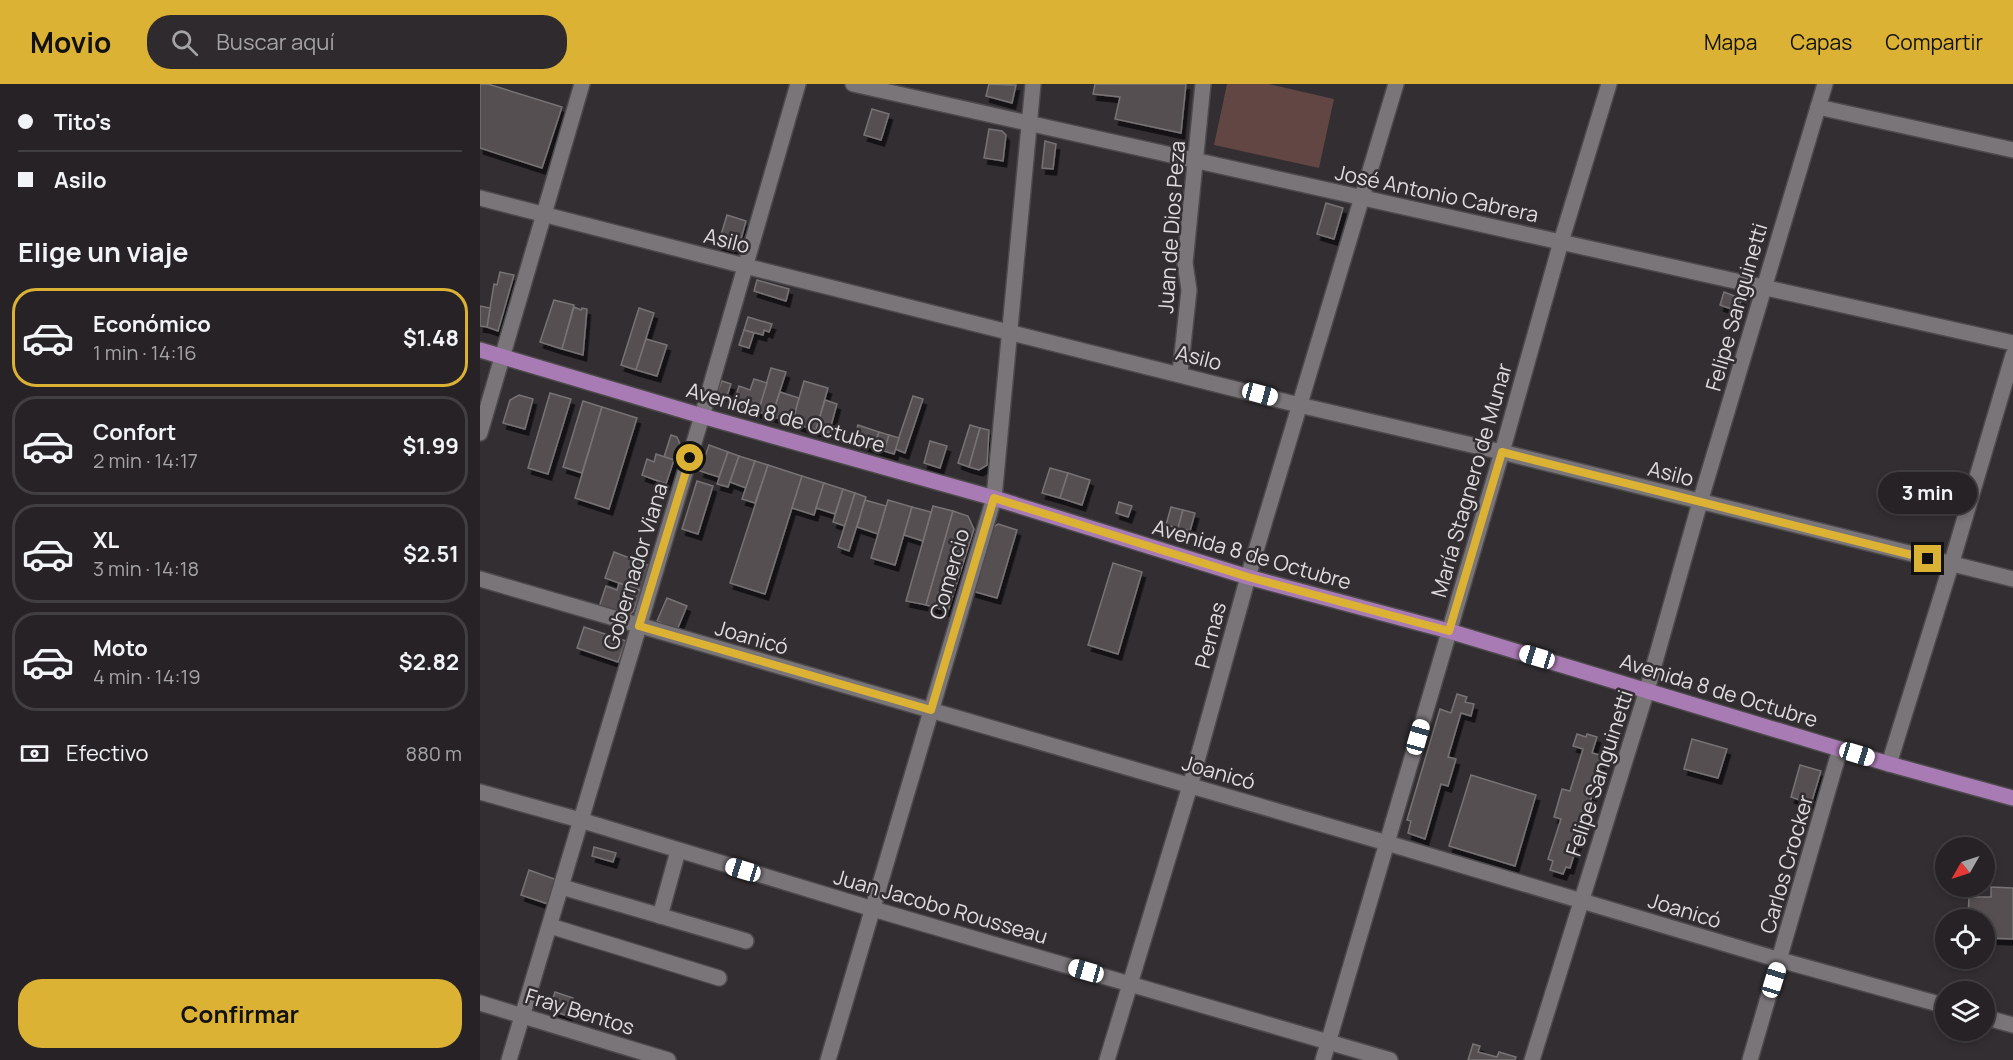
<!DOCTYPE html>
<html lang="es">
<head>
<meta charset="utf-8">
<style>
	:root { --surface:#262225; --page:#2e2a2d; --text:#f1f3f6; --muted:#a4a4a7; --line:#423f42; --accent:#dbb233 }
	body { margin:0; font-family:Manrope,sans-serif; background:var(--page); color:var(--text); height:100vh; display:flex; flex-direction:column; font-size:22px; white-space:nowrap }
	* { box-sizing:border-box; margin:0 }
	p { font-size:20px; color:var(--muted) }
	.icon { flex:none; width:33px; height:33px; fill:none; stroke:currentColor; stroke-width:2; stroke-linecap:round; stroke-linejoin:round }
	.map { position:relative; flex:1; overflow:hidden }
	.drawer { display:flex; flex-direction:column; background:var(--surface); width:480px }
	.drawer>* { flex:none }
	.banner { display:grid; align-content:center; height:132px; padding:0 18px; background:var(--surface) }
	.needle { width:39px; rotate:231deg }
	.tools { position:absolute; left:1455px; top:753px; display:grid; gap:12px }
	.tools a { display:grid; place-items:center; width:60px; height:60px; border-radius:50%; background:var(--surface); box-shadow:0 3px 9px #0003,0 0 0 2px var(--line); font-size:30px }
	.end { position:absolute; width:27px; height:27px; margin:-14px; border:8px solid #dbb233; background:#111; box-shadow:0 0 0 3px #111 }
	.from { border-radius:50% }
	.bubble { position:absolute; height:42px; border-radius:21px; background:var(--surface); box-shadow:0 3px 9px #0003,0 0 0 2px var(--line); font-size:20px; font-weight:700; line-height:42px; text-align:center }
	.car { position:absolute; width:18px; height:36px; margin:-18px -9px; border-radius:8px; box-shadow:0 0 4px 2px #0007; background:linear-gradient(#fff 24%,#345 0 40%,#fff 0 76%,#345 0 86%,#fff 0) }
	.banner b { display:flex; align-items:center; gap:21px; height:57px; font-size:22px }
	.banner b+b { border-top:2px solid var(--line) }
	.banner i { width:15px; height:15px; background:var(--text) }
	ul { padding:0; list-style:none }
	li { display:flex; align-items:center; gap:18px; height:99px; margin:0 12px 9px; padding:0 6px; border:3px solid var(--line); border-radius:24px }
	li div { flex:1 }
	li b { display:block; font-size:22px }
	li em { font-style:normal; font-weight:700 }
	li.on { border-color:var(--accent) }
	li>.icon { width:54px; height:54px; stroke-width:1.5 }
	h2 { padding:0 18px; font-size:27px; line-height:72px }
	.pay { display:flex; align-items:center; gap:15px; height:66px; padding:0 18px; font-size:22px }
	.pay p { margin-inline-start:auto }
	.primary-button { display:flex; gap:12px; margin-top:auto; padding:12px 18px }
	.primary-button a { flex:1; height:69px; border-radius:24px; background:var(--accent); color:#111; font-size:24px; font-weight:700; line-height:69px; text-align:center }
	header { display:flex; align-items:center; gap:36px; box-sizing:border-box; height:84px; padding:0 30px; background:var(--accent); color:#111 }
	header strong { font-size:28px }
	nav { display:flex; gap:33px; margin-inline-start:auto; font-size:21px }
	.search { width:420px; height:54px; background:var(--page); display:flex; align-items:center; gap:15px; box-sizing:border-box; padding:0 21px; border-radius:24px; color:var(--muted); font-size:22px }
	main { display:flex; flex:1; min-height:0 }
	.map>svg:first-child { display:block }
	.green { fill:#614643 }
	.building { fill:#555051; stroke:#777273; stroke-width:1.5; filter:url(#shadow) }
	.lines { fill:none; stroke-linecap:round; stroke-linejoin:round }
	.minor-casing { stroke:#4d4a4c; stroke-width:18 }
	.major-casing { stroke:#4d4a4c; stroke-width:18 }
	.minor { stroke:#7a7578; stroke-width:15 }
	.major { stroke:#a97bb4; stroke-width:15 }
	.route { stroke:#dbb233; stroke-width:8 }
	.labels { text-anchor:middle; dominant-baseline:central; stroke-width:5; stroke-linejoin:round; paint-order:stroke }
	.street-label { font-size:21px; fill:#dfdcdd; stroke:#322e31 }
</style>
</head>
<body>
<header>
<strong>Movio</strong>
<div class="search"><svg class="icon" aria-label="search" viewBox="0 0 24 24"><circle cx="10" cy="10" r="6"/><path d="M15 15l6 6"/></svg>Buscar aquí</div>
<nav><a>Mapa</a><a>Capas</a><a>Compartir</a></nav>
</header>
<main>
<section class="drawer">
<div class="banner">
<b><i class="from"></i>Tito's</b>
<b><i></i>Asilo</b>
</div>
<h2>Elige un viaje</h2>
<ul>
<li class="on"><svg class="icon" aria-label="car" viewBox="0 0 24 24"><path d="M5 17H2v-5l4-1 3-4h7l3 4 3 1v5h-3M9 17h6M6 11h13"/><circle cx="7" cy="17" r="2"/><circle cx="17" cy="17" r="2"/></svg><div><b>Económico</b><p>1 min · 14:16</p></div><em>$1.48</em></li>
<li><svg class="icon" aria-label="car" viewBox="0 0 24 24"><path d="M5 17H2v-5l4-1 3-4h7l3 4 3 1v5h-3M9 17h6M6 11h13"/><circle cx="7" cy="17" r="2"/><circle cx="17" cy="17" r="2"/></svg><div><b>Confort</b><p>2 min · 14:17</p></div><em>$1.99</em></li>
<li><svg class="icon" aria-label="car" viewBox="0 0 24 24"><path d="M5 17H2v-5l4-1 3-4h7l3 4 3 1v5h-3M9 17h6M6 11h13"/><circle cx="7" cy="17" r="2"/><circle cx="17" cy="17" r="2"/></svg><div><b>XL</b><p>3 min · 14:18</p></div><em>$2.51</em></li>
<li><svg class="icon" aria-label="car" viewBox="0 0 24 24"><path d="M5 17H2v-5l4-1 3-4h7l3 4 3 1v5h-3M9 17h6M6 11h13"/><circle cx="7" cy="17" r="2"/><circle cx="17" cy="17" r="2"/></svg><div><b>Moto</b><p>4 min · 14:19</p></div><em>$2.82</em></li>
</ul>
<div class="pay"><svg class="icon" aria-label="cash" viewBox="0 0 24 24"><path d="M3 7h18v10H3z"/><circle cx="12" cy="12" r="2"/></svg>Efectivo<p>880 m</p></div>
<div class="primary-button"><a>Confirmar</a></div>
</section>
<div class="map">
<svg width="1533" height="976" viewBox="0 0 1533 976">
	<defs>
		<filter id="shadow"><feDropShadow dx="3.5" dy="6" stdDeviation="0" flood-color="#0009"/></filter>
	</defs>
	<rect width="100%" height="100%" fill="#322e31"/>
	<!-- green -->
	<path class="green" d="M747,0H789L854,15L839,84L734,61Z"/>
	<!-- building -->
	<g class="building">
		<path d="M0,0H8L82,23L62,84L0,64Z"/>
		<path d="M509,0L536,1L532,19L506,12Z"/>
		<path d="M615,0H706L701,49L635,35L640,13L613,10Z"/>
		<path d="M392,25L409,30L401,56L384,51Z"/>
		<path d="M509,45L522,47L526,51L523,77L504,74Z"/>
		<path d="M565,57L576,60L573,85L562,84Z"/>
		<path d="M846,119L863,124L854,155L837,150Z"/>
		<path d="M247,131L266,137L260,159L251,165L238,161Z"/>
		<path d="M20,188L34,191L18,247L7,243L14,200L17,201Z"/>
		<path d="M277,196L309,205L306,217L274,207Z"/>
		<path d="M1244,208L1262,215L1257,227L1240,221Z"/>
		<path d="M74,216L94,221L82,265L60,258Z"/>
		<path d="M0,222L10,224L7,243L0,242Z"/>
		<path d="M94,223L101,226L102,224L107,225L103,271L82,265Z"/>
		<path d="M159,224L174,229L156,286L141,281Z"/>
		<path d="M268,233L292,240L289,248L284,246L283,251L264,246Z"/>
		<path d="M264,246L274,249L269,264L259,261Z"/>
		<path d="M166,255L187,261L177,292L156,286Z"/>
		<path d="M291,284L306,288L292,332L278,328Z"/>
		<path d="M274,295L287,299L278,328L253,321L259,302L270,306Z"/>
		<path d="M242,297L251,300L247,312L237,309Z"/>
		<path d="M324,297L348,304L336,346L312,339Z"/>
		<path d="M300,308L319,314L312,339L292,332Z"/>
		<path d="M70,309L91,315L68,390L48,384Z"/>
		<path d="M39,311L53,315L45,345L23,339L30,316Z"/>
		<path d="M433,312L443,315L425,369L415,365Z"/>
		<path d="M345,316L357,320L349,349L336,346Z"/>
		<path d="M103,317L122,323L102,389L83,383Z"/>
		<path d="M122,323L157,334L129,425L95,414Z"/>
		<path d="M378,341L399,348L394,364L373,357Z"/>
		<path d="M490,341L500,344L489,383L478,379Z"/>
		<path d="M500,344L509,346L507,381L499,386L489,383Z"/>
		<path d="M399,348L409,351L404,367L394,364Z"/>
		<path d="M191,351L197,353L200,360L194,376L184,373Z"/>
		<path d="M409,351L419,354L414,370L404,367Z"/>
		<path d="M450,357L467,362L460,384L444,379Z"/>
		<path d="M229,361L248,368L239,393L220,387Z"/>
		<path d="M248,368L259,372L248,403L237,400Z"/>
		<path d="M176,370L194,376L186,400L162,391L167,375L174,378Z"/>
		<path d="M259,372L275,377L266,404L250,398Z"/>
		<path d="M275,377L288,381L275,419L262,415Z"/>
		<path d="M288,381L322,392L285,510L250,499Z"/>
		<path d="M570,384L588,389L580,414L562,409Z"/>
		<path d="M588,389L610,396L602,421L580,414Z"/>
		<path d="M322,392L344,399L334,431L312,424Z"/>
		<path d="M217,397L233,402L218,450L202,445Z"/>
		<path d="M344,399L363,405L355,430L336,424Z"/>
		<path d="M363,405L375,409L365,442L353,438Z"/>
		<path d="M375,409L386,413L369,467L358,463Z"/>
		<path d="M385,416L406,422L398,450L377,443Z"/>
		<path d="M408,416L432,423L415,481L391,474Z"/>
		<path d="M639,418L652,422L648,433L636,429Z"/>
		<path d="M453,422L473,427L446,521L426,517Z"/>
		<path d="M432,423L451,428L443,457L424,451Z"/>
		<path d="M691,423L703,426L698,444L686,441Z"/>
		<path d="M703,426L715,429L710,447L698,444Z"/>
		<path d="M473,427L488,432L494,445L468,527L446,521Z"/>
		<path d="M518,440L537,446L517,514L492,507L510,445Z"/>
		<path d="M134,468L170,482L161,507L125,494Z"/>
		<path d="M633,479L662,488L638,570L608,561Z"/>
		<path d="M139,499L161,507L153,528L147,532L119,523L126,502L137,506Z"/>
		<path d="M187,514L207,522L197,546L177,537Z"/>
		<path d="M104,543L146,557L138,578L97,564Z"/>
		<path d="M977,610L987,613L985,618L994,620L991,632L981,629L968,673L976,675L968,702L961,700L945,755L928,749L931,737L927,736L960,625L971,629Z"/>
		<path d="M1097,650L1106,653L1107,650L1117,653L1112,669L1124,672L1090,784L1086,783L1083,790L1070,786L1073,777L1068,775L1081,735L1074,733L1082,705L1090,707L1103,665L1093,662Z"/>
		<path d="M1212,655L1247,665L1238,694L1204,685Z"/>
		<path d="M1320,681L1341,687L1331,720L1311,713Z"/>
		<path d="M991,691L1056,711L1035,782L969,762Z"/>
		<path d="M114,763L136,769L133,778L112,772Z"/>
		<path d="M49,786L77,796L68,820L41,811Z"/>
		<path d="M1511,803L1533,804V855L1506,854V837L1488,836L1489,813H1511Z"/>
		<path d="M75,908L93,914L88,932L69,926Z"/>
		<path d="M993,960L1000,962L998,968L1017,973L1019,968L1036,973L1035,976H988Z"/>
	</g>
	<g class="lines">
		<!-- minor casing -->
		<g class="minor-casing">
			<g id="minor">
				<path d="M373,0L1533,259"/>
				<path d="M1338,23L1533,66"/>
				<path d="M0,114L265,182L819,321L1022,368L1533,495"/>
				<path d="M700,289L709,206L705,179L723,0"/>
				<path d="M0,349L102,0"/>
				<path d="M0,495L907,759L1300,876L1466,922"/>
				<path d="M1409,680L1471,481L1533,271"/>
				<path d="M0,708L100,736L393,825L910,976"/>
				<path d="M82,803L266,857"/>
				<path d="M180,832L198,767"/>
				<path d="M70,842L239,894"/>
				<path d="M0,919L188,976"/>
				<path d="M1504,933L1533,941"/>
				<path d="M29,976L222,332L318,0"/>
				<path d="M348,976L514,414L553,0"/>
				<path d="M627,976L710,702L768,493L916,0"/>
				<path d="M843,976L1022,368L1081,158L1129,0"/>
				<path d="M1052,976L1167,606L1220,418L1345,0"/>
				<path d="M1270,976L1360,665"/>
			</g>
		</g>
		<!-- major casing -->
		<g class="major-casing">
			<path id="major" d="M0,266L222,332L514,414L768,493L969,547L1409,680L1533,714"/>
		</g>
		<!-- minor -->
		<use href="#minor" class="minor"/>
		<!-- major -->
		<use href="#major" class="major"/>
	</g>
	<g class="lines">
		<!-- route -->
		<path class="route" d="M210,374L159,542L451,626L514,414L768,493L969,547L1022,368L1448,475"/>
	</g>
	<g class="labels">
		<!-- street labels -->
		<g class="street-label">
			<text transform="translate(957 109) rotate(12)">José Antonio Cabrera</text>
			<text transform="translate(691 143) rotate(-86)">Juan de Dios Peza</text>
			<text transform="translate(247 156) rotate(14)">Asilo</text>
			<text transform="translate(1256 223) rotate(-74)">Felipe Sanguinetti</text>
			<text transform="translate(719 273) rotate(14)">Asilo</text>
			<text transform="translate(306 333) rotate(16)">Avenida 8 de Octubre</text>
			<text transform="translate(1191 389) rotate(14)">Asilo</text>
			<text transform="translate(991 396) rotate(-74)">María Stagnero de Munar</text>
			<text transform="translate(772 470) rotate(16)">Avenida 8 de Octubre</text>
			<text transform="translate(155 482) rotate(-73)">Gobernador Viana</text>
			<text transform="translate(469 490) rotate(-74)">Comercio</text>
			<text transform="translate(730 551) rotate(-75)">Pernas</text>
			<text transform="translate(272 553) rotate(16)">Joanicó</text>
			<text transform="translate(1239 606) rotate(17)">Avenida 8 de Octubre</text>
			<text transform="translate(739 688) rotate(16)">Joanicó</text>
			<text transform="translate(1119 689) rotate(-72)">Felipe Sanguinetti</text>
			<text transform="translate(1306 780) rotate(-74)">Carlos Crocker</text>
			<text transform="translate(461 822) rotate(16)">Juan Jacobo Rousseau</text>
			<text transform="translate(1205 826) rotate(17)">Joanicó</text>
			<text transform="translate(100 927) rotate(17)">Fray Bentos</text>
		</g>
	</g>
</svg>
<div class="tools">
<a><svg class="needle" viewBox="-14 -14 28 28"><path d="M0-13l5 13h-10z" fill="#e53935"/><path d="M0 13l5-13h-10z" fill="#a4a4a7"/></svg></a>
<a><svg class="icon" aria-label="locate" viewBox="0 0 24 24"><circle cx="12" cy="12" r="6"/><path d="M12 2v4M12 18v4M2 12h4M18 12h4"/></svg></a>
<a><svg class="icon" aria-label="layers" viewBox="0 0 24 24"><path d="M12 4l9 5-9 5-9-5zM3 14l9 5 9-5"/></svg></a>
</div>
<i class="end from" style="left:210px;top:374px"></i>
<i class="end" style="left:1448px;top:475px"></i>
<div class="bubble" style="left:1398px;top:388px;width:99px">3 min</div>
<i class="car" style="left:780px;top:310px;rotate:105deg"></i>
<i class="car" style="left:1057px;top:573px;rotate:287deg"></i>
<i class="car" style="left:938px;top:653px;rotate:16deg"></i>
<i class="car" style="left:1377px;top:670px;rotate:107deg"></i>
<i class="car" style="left:263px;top:786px;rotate:287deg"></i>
<i class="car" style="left:606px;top:887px;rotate:286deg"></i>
<i class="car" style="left:1294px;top:896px;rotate:17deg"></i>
</div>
</main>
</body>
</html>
